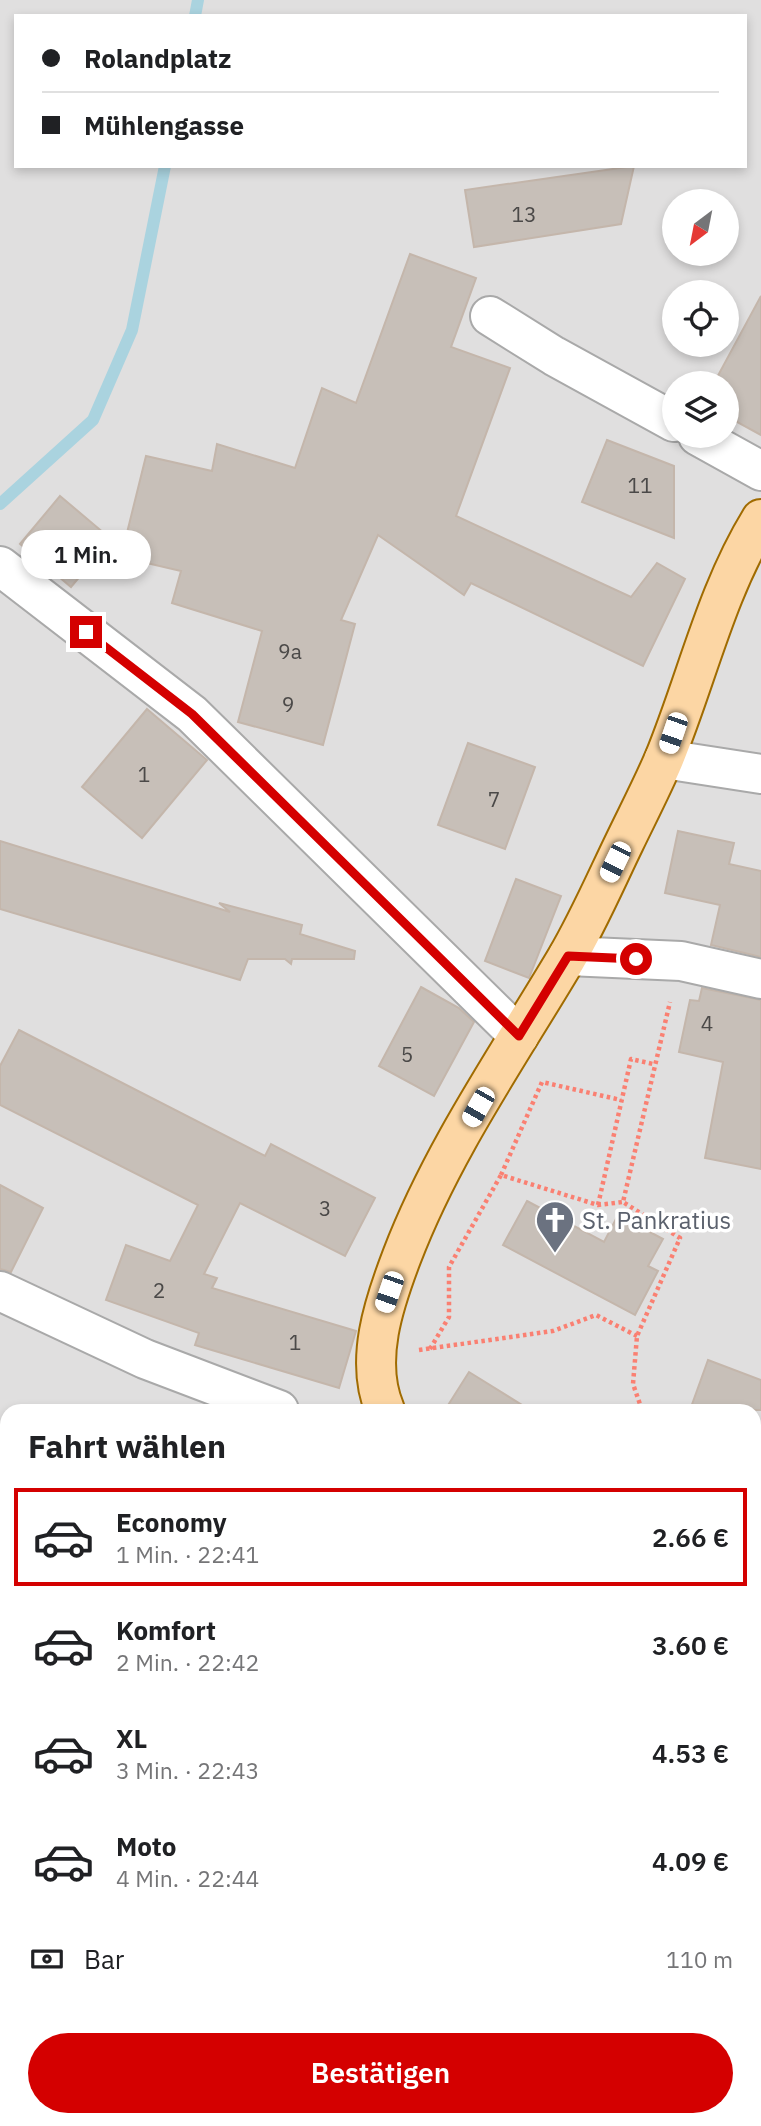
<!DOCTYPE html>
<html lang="de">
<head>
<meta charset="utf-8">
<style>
	:root { --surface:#fff; --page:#f6f6f6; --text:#202124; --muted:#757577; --line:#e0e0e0; --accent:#d40000 }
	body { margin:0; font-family:"IBM Plex Sans",sans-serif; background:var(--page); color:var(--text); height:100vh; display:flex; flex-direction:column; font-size:26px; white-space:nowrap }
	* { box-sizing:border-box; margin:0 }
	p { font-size:23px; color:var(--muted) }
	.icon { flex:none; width:38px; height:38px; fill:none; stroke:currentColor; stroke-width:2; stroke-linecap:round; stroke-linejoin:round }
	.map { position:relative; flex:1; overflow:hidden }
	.details { position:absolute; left:0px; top:1404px; width:761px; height:723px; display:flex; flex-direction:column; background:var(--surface); border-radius:21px 21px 0 0; box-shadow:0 4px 10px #0003 }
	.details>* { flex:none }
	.banner { position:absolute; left:14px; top:14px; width:733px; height:154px; border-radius:0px; box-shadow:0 4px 10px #0003; display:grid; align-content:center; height:154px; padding:0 28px; background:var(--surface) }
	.needle { width:46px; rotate:212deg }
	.tools { position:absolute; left:662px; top:189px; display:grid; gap:14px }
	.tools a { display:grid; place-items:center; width:77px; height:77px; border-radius:50%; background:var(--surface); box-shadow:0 4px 10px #0003; font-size:35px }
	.end { position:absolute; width:32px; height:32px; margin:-16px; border:9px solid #d40000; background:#fff; box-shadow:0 0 0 4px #fff }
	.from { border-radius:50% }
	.bubble { position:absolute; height:49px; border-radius:24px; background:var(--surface); box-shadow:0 4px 10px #0003; font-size:23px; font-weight:600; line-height:49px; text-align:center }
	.car { position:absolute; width:21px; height:42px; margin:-21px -10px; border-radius:9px; box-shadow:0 0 5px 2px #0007; background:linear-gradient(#fff 24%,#345 0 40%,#fff 0 76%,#345 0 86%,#fff 0) }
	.banner b { display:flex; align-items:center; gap:24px; height:66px; font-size:26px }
	.banner b+b { border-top:2px solid var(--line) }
	.banner i { width:18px; height:18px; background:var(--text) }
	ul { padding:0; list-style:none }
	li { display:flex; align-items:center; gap:21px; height:98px; margin:0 14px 10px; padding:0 14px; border:4px solid transparent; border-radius:0px }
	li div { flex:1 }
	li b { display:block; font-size:26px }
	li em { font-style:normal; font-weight:600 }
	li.selected { border-color:var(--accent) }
	li>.icon { width:63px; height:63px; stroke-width:1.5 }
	h2 { padding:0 28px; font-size:32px; line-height:84px }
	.pay { display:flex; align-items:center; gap:18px; height:77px; padding:0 28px; font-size:26px }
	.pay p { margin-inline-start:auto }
	.action { display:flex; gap:14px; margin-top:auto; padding:14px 28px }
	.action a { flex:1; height:80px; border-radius:42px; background:var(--accent); color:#fff; font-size:28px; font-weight:600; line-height:80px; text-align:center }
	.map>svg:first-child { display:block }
	.residential { fill:#e0dfdf; fill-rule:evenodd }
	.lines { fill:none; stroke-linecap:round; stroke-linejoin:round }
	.stream { stroke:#aad3df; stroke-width:12 }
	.building { fill:#c7bfb8; stroke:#c4b6ab; stroke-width:2 }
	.minor-casing { stroke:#a9a9a9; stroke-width:42 }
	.major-casing { stroke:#a06b00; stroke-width:42 }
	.path { stroke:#fa8072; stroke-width:4.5; stroke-dasharray:3.5 3.5; stroke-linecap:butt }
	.minor { stroke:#fff; stroke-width:38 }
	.major { stroke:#fcd6a4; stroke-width:38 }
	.route { stroke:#d40000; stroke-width:9 }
	.labels { text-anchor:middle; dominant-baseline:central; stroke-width:7; stroke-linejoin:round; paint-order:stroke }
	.number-label { font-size:21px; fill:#4b4948 }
	.worship-label { font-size:24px; fill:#5b616d; stroke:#fff; text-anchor:start }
</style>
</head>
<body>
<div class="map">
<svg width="761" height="2126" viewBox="0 0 761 2126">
	<rect width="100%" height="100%" fill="#f2efe9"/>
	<!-- residential -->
	<path class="residential" d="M0,0H761V2126H0ZM16,16H746V166H16ZM674,201H726V254H674ZM674,292H726V345H674ZM674,383H726V436H674ZM7,1410H754V2119H7Z"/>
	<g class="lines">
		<!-- stream -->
		<g class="stream">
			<path d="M195,16L198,0"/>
			<path d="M0,504L93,420L132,330L165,166"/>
		</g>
	</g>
	<!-- building -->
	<g class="building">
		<path d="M634,166L621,224L474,247L465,190Z"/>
		<path d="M410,254L476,278L451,347L510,368L456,516L631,597L657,563L685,579L643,666L471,583L464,595L378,535L341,620L355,624L323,745L238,722L262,631L172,603L181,571L121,557L146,456L212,471L217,444L295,468L322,388L356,403Z"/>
		<path d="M761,296V435L726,416V383H714Z"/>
		<path d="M607,440L674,466V538L582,502Z"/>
		<path d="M60,496L111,539L71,587L20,544Z"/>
		<path d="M147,709L207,760L142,838L82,787Z"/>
		<path d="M468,743L535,767L505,849L438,825Z"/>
		<path d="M678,831L734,843L729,864L761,871V957L711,945L720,905L665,893Z"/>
		<path d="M0,841L230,912L219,903L302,925L300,934L355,951L354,959H292L291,964L285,959H248L240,980L0,909Z"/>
		<path d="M516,879L561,896L529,978L485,961Z"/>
		<path d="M421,987L459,1008L474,1022L434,1096L379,1066Z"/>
		<path d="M702,988L761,1000V1169L705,1158L723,1062L679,1052L690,1000L699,1001Z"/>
		<path d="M19,1030L265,1156L271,1144L375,1198L345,1256L240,1203L204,1274L217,1278L212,1288L356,1331L339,1388L195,1345L199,1333L106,1300L126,1245L170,1261L198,1205L0,1105V1066Z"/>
		<path d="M0,1185L43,1208L11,1272L0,1269Z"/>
		<path d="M527,1201L604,1242L618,1215L663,1239L648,1266L658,1271L635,1315L503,1245Z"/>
		<path d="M708,1360L761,1380V1410H690Z"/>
		<path d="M469,1372L530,1410H445Z"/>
	</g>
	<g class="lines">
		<!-- minor casing -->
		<g class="minor-casing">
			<g id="minor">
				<path d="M490,316L554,356L674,422"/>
				<path d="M698,436L761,471"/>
				<path d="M0,566L192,714L519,1036"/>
				<path d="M664,759L761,774"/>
				<path d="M568,956L681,961L761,979"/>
				<path d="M0,1291L145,1359L279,1410"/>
			</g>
		</g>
		<!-- major casing -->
		<g class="major-casing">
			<g id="major">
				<path d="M385,1410C364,1361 384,1303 402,1256C442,1151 509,1055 566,959C588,922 606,880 625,841C638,814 652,787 664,759C697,679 715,594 761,519"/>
				<path d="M754,1715L761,1722"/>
			</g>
		</g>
		<!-- path -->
		<g class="path">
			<path d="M501,1175L542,1082L621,1100"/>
			<path d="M598,1205L631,1059L653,1064"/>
			<path d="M430,1349L449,1317V1267L501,1175L598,1205L623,1202"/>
			<path d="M419,1350L553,1331L596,1315L637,1336"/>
			<path d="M642,1410L633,1384L637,1336L680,1238L623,1202L670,1002"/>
		</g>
		<!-- minor -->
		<use href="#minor" class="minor"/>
		<!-- major -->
		<use href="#major" class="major"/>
	</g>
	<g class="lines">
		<!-- route -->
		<path class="route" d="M86,632L192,714L519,1036L568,956L636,959"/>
	</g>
	<!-- icons -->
	<defs>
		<g id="church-pin" transform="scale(2.0125)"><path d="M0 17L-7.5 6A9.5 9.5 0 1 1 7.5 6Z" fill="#6b7280" stroke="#fff"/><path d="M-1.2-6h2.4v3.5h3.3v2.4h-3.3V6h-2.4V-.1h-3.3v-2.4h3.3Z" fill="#fff"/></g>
	</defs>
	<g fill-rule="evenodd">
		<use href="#church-pin" x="555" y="1220"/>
	</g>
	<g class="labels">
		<!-- number labels -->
		<g class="number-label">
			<text x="524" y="214">13</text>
			<text x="640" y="485">11</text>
			<text x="290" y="651">9a</text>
			<text x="288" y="704">9</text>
			<text x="144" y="774">1</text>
			<text x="494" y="799">7</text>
			<text x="707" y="1023">4</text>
			<text x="407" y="1054">5</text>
			<text x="325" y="1208">3</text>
			<text x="159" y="1290">2</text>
			<text x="295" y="1342">1</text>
		</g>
		<!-- worship labels -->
		<g class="worship-label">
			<text x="582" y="1220">St. Pankratius</text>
		</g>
	</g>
</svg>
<div class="tools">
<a><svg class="needle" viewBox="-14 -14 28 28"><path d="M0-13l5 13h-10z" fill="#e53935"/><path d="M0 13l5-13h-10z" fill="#757577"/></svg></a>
<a><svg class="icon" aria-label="locate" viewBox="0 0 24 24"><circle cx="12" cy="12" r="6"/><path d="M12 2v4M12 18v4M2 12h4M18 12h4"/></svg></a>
<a><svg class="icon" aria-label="layers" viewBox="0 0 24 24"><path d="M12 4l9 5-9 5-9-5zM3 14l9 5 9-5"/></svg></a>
</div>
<i class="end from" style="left:636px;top:959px"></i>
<i class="end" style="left:86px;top:632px"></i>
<div class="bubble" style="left:21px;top:530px;width:130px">1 Min.</div>
<i class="car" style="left:673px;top:733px;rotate:199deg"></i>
<i class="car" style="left:615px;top:862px;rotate:206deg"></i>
<i class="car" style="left:478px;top:1107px;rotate:210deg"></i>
<i class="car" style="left:389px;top:1292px;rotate:199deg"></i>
<div class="banner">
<b><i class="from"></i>Rolandplatz</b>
<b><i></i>Mühlengasse</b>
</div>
<section class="details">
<h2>Fahrt wählen</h2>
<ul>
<li class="selected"><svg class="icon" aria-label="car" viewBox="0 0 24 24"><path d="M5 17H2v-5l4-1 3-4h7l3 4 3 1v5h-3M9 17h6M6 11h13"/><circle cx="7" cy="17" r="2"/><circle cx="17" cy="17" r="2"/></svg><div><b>Economy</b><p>1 Min. · 22:41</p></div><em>2.66 €</em></li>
<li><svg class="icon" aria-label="car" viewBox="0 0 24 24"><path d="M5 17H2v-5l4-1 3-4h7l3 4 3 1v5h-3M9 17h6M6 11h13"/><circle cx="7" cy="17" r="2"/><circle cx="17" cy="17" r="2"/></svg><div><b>Komfort</b><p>2 Min. · 22:42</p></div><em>3.60 €</em></li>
<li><svg class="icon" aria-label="car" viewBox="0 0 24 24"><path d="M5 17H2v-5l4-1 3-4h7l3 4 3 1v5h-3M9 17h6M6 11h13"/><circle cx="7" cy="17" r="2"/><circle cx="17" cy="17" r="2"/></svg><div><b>XL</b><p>3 Min. · 22:43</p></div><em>4.53 €</em></li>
<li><svg class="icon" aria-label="car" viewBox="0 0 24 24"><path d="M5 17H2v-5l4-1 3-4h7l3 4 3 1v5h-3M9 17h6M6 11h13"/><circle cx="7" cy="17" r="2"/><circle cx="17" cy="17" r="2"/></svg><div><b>Moto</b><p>4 Min. · 22:44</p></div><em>4.09 €</em></li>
</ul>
<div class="pay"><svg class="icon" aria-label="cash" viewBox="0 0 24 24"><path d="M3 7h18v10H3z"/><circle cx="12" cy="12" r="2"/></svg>Bar<p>110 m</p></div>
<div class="action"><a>Bestätigen</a></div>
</section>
</div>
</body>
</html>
